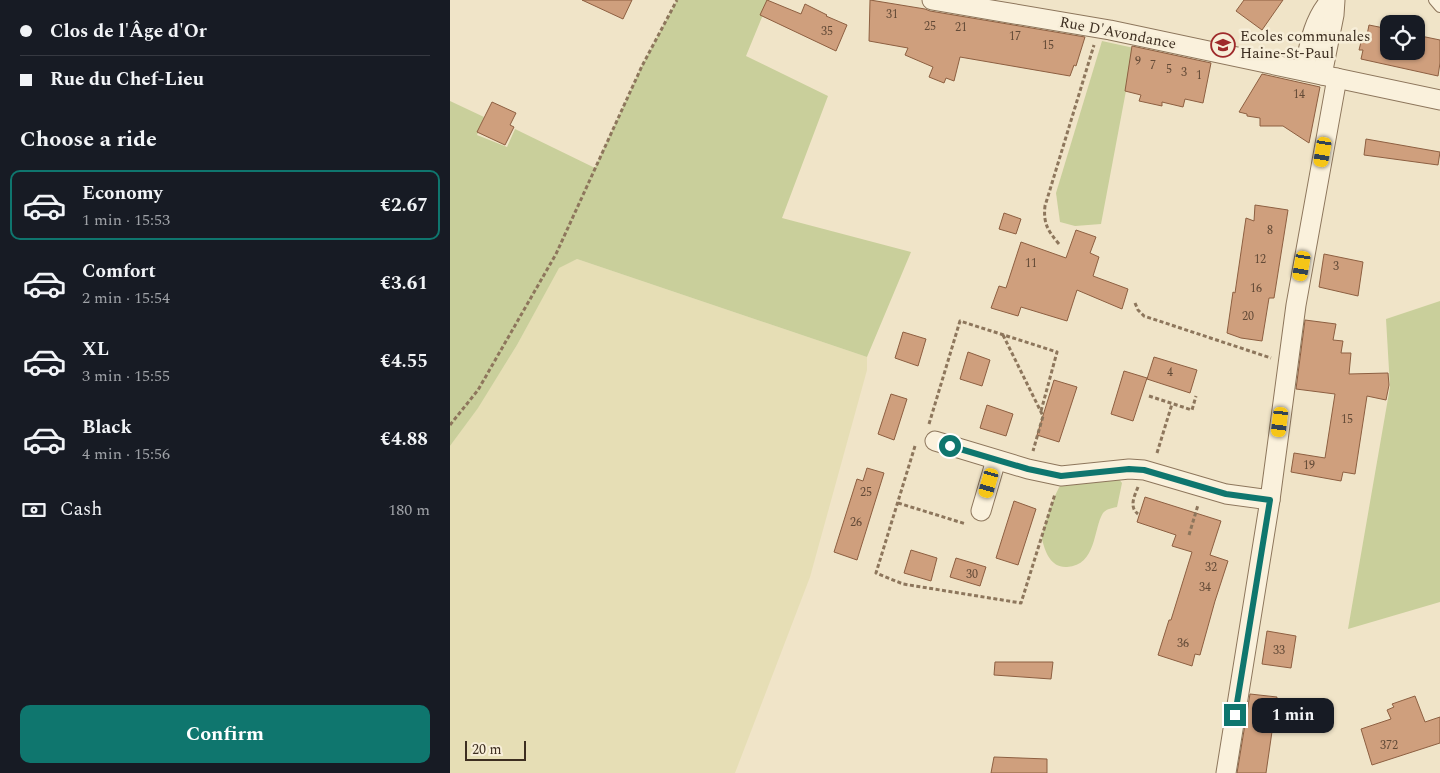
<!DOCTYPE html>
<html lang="en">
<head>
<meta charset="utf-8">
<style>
	:root { --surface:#171b24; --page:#242831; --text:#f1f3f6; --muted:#9ea1a6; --line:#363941; --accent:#0f766e }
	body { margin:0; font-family:Spectral,serif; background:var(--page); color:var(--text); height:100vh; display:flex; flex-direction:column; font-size:19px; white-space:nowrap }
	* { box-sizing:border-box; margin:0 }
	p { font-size:16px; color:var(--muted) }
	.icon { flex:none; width:28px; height:28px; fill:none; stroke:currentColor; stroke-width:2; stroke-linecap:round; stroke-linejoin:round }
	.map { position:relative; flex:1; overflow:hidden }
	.details { display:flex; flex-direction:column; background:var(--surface); width:450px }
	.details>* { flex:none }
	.top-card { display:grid; align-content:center; height:110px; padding:0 20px; background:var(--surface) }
	.controls { position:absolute; left:930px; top:15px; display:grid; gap:10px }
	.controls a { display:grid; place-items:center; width:45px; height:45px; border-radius:10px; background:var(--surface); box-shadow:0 1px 4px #0004; font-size:25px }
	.scale { position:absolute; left:15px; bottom:12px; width:61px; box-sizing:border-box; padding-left:5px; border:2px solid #3d2e20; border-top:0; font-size:14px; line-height:18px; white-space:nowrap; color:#3d2e20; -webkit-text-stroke:4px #f7eed8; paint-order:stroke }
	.end { position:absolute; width:22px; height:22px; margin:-11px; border:6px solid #0f766e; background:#fff; box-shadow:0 0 0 2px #fff }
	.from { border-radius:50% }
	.bubble { position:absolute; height:35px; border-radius:10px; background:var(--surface); box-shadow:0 1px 4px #0004; font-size:16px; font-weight:700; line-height:35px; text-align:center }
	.car { position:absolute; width:15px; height:30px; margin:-15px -8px; border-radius:6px; box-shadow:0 0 4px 1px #0007; background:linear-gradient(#f5c518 24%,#345 0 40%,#f5c518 0 76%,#345 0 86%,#f5c518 0) }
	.top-card b { display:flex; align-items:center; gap:18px; height:48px; font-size:19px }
	.top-card b+b { border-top:1px solid var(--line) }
	.top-card i { width:12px; height:12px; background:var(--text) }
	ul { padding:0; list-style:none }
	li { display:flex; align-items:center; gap:15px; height:70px; margin:0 10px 8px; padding:0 10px; border:2px solid transparent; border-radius:10px }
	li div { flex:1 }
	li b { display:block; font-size:19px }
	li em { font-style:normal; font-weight:700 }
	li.on { border-color:var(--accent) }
	li>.icon { width:45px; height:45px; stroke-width:1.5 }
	h2 { padding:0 20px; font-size:22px; line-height:60px }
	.pay { display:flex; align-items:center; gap:12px; height:55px; padding:0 20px; font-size:19px }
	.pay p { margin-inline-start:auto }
	.primary-button { display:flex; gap:10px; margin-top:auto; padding:10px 20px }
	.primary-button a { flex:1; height:58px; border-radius:10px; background:var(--accent); color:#fff; font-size:20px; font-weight:700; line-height:58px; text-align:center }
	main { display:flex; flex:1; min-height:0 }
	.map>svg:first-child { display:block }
	.farmland { fill:#e6deb5 }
	.green { fill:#c9cf9b }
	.building { fill:#cf9f7d; stroke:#8d5f41 }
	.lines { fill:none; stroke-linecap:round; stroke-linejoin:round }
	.service-casing { stroke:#8d765c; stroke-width:12 }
	.minor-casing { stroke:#8d765c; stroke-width:21 }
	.path { stroke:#8d765c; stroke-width:3; stroke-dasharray:4 2.5; stroke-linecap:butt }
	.service { stroke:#faf1dc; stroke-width:10 }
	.minor { stroke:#faf1dc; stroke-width:19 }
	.route { stroke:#0f766e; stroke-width:6 }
	.labels { text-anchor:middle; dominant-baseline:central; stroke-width:5; stroke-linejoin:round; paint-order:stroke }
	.number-label { font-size:12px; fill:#624a37 }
	.street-label { font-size:15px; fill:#3d2e20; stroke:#f7eed8 }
	.poi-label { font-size:15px; fill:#3d2e20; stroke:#f7eed8; text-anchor:start }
</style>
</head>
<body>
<main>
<section class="details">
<div class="top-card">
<b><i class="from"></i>Clos de l'Âge d'Or</b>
<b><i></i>Rue du Chef-Lieu</b>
</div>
<h2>Choose a ride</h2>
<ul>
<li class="on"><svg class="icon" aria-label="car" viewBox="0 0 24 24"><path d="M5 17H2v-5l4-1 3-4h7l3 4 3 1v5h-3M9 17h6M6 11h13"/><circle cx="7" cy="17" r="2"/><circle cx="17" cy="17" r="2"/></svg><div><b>Economy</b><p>1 min · 15:53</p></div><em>€2.67</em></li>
<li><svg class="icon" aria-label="car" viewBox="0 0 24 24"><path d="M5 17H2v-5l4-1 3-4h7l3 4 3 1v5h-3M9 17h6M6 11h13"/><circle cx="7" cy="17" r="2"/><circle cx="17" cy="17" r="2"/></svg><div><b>Comfort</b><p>2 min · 15:54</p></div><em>€3.61</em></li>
<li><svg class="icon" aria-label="car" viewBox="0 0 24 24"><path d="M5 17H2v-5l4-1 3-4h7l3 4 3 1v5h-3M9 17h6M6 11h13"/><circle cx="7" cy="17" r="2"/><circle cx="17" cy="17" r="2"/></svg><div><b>XL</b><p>3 min · 15:55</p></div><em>€4.55</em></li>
<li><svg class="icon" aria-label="car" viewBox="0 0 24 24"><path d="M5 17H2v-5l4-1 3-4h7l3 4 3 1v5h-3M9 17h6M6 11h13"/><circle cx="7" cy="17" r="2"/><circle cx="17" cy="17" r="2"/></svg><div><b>Black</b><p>4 min · 15:56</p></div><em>€4.88</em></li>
</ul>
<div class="pay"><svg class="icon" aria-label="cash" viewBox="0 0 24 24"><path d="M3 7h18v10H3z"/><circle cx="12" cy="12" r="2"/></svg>Cash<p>180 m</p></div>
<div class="primary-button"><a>Confirm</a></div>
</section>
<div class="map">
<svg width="990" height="773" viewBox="0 0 990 773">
	<rect width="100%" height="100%" fill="#f0e4c8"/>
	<!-- farmland -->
	<path class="farmland" d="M127,259L417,357V370L360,577L285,773H0V446L28,407L67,345L109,267Z"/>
	<!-- green -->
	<g class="green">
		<path d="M227,0H319L296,56L378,96L332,218L461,252L417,357L127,259L109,268L67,345L28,408L0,446V101L34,117L27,135L57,147L65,129L145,168L192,66Z"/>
		<path d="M652,41L684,48L651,224L625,226L610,222L606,193Z"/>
		<path d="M990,301V602L898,629L940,387L936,319Z"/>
		<path d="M668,478L672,483L667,507C662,508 656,509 653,513C643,529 647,565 617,567C601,568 595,552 592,539C591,533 606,489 611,485C624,477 653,479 668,478Z"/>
	</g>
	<!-- building -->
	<g class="building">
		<path d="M132,0H182L173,19Z"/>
		<path d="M317,0L351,14L355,4L377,15L376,16L397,25L386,51L310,15Z"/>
		<path d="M420,0L475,9L480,11L635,37L626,66L624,65L620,76L510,57L504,81L496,78L494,83L479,77L483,67L455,55L458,48L419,41Z"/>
		<path d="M794,0H833L812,30L786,11Z"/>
		<path d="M919,25L939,29V51H966V35L990,40V63L988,76L911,59L913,50H909L913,34L917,35Z"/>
		<path d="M682,46L761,63L753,103L735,99L733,107L712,102V106L689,101L691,95L675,91Z"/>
		<path d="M812,74L870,87L859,143L833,126H810V118L797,116V114L789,112Z"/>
		<path d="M42,102L66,113L60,125L64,127L55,145L27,132Z"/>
		<path d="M916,139L990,152L988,165L914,155Z"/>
		<path d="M805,205L838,210L824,298H819L812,341L791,338L777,333L783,292L785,293L796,218L804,221Z"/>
		<path d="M554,213L571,219L566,234L549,229Z"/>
		<path d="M626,230L646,237L640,253L649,257L643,276L678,289L672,309L627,290L617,321L571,307L568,316L541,308L549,286L556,288L571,242L616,258Z"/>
		<path d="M874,254L913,262L908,296L869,287Z"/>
		<path d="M855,320L886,324L883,340L893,341L891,353H901L899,374L938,373L939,385L936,400L917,396L905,474L893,472L891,481L841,472L844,453L875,458L885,394L846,389Z"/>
		<path d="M453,332L476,339L468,366L445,358Z"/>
		<path d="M518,352L540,360L532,386L510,379Z"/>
		<path d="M704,357L747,370L740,393L697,379Z"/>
		<path d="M674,371L697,378L683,421L661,414Z"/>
		<path d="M604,380L627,387L609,442L587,435Z"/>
		<path d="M441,394L457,399L444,440L428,434Z"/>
		<path d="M537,405L563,414L556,436L530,428Z"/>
		<path d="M417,468L434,473L407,560L384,552L407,479L413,481Z"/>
		<path d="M695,497L771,521L760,555L778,561L765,601L750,655L745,654L742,666L708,655L719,620H721L742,552L722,546L726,535L687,522Z"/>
		<path d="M564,501L586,509L568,565L546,558Z"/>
		<path d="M461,550L487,558L481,581L454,573Z"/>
		<path d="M506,558L536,567L530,586L500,577Z"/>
		<path d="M817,631L846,636L841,668L812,664Z"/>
		<path d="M545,662H603L601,679L544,675Z"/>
		<path d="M800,694L827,697L816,773H787Z"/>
		<path d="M965,696L975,722L990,717V743L922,765L911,729L941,719L937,710L944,707L942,704Z"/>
		<path d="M544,757L597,759V773H541Z"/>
	</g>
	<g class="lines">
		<!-- service casing -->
		<g class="service-casing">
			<path id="service" d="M984,0L990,7"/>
		</g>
		<!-- minor casing -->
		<g class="minor-casing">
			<g id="minor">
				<path d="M482,0L660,30L990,100"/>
				<path d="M854,71C859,46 863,19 881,0"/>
				<path d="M872,75L884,15L885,0"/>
				<path d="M485,441L578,469L611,476L679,469L694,470L776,494L820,500"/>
				<path d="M531,511L546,460"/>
				<path d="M776,773L820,500L846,305L887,78"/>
			</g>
		</g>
		<!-- path -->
		<g class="path">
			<path d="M609,244C598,231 593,223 595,206L644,45"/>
			<path d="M685,303L688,310L694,316L821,358"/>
			<path d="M553,335L593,416L583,451"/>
			<path d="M699,396L742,410L746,396"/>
			<path d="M479,424L510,321L607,352L591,411"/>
			<path d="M0,425L28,390L106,254L192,66L227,0"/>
			<path d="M465,446L426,573L453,584L571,603L605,494"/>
			<path d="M707,453L722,404"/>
			<path d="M688,487C684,497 679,507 688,514"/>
			<path d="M448,503L516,524"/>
			<path d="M739,535L748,505"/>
		</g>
		<!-- service -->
		<use href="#service" class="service"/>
		<!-- minor -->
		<use href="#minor" class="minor"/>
	</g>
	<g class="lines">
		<!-- route -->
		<path class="route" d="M500,446L578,469L611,476L679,469L694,470L776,494L820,500L785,715"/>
	</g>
	<!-- icons -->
	<defs>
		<g id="school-ring" transform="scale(1.25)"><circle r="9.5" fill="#f7eed8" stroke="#9e2a2b" stroke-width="1.5"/><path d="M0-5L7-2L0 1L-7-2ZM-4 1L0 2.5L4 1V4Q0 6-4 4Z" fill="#9e2a2b"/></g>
	</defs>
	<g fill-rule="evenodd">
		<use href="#school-ring" x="773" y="45"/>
	</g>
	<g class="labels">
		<!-- number labels -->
		<g class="number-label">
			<text x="442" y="14">31</text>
			<text x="480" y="26">25</text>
			<text x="511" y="27">21</text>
			<text x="377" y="31">35</text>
			<text x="565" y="36">17</text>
			<text x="598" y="45">15</text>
			<text x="688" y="61">9</text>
			<text x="703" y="65">7</text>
			<text x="719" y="69">5</text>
			<text x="734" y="72">3</text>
			<text x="749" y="75">1</text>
			<text x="849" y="94">14</text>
			<text x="820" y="230">8</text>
			<text x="810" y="259">12</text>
			<text x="581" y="263">11</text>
			<text x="886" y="266">3</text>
			<text x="806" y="288">16</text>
			<text x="798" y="316">20</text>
			<text x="720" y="372">4</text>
			<text x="897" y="419">15</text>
			<text x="859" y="465">19</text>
			<text x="416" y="492">25</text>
			<text x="406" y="522">26</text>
			<text x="761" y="567">32</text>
			<text x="522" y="574">30</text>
			<text x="755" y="587">34</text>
			<text x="733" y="643">36</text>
			<text x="829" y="650">33</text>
			<text x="939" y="745">372</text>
		</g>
		<!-- street labels -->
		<g class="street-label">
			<text transform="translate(668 33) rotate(11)">Rue D'Avondance</text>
		</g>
		<!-- poi labels -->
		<g class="poi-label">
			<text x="790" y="36">Ecoles communales<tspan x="790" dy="17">Haine-St-Paul</tspan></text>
		</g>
	</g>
</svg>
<div class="controls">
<a><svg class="icon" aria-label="locate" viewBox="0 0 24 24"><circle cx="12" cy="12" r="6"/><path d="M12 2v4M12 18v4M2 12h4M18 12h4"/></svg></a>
</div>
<div class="scale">20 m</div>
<i class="end from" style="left:500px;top:446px"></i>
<i class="end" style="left:785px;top:715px"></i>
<div class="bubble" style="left:802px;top:698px;width:82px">1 min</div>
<i class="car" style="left:873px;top:152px;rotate:190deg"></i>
<i class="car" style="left:852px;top:266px;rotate:190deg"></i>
<i class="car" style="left:830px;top:422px;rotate:187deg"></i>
<i class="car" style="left:539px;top:483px;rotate:196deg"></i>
</div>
</main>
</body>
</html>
